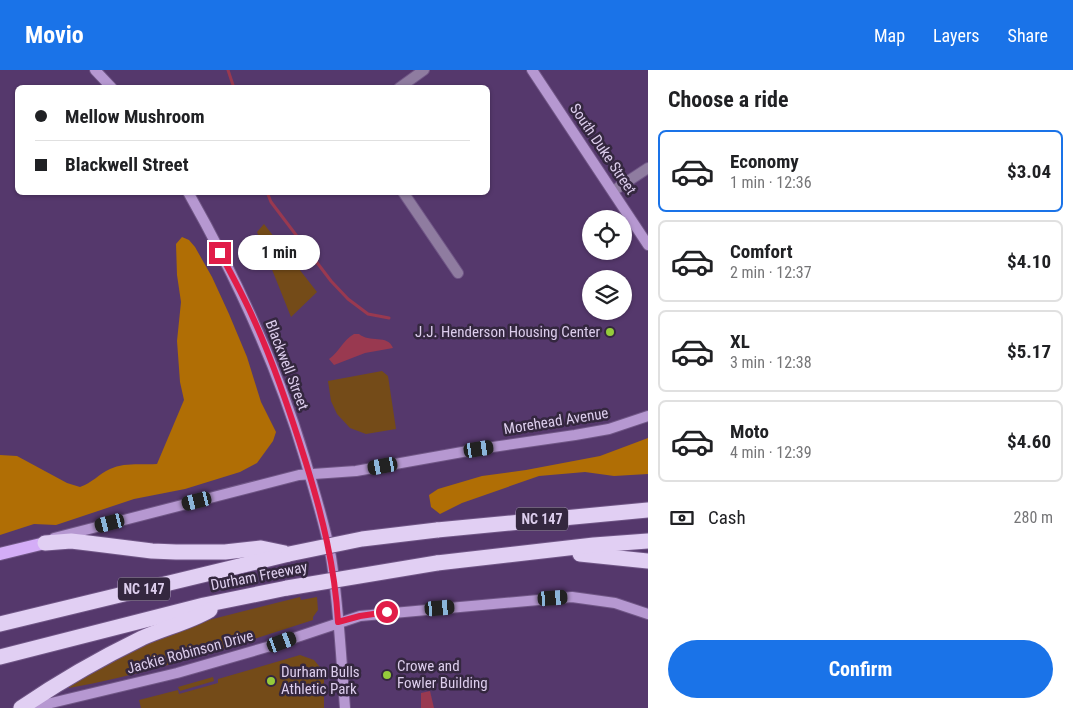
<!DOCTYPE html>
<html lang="en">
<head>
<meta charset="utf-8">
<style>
	:root { --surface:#fff; --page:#f6f6f6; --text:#202124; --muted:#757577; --line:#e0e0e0; --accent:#1a73e8 }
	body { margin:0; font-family:"Roboto Condensed",sans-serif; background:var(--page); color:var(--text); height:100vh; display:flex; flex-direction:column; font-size:19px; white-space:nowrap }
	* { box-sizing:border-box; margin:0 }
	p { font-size:16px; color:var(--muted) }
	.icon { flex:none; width:28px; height:28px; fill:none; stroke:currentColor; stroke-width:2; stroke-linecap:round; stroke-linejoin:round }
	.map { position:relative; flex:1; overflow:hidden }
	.side { display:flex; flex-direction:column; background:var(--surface); width:425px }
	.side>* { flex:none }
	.hud { position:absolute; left:15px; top:15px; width:475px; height:110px; border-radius:8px; box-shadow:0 1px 4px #0004; display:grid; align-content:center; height:110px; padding:0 20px; background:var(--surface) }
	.fabs { position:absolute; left:582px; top:140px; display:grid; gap:10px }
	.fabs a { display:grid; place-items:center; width:50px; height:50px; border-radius:50%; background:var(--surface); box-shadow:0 1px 4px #0004; font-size:25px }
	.end { position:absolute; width:22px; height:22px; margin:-11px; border:6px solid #e11d48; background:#fff; box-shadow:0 0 0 2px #fff }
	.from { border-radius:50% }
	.bubble { position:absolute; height:35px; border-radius:18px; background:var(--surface); box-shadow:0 1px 4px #0004; font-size:16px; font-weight:700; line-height:35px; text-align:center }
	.car { position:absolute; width:15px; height:30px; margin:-15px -8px; border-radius:6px; box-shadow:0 0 4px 1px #0007; background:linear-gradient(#222 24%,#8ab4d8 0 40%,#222 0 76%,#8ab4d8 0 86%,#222 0) }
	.hud b { display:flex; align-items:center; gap:18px; height:48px; font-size:19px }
	.hud b+b { border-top:1px solid var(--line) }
	.hud i { width:12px; height:12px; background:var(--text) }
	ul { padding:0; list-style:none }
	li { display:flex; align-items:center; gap:15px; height:82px; margin:0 10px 8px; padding:0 10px; border:2px solid var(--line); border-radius:8px }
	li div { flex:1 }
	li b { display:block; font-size:19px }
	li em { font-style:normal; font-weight:700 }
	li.current { border-color:var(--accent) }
	li>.icon { width:45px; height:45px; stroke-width:1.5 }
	h2 { padding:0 20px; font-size:22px; line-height:60px }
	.pay { display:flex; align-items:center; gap:12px; height:55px; padding:0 20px; font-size:19px }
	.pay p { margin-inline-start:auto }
	.action { display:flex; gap:10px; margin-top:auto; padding:10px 20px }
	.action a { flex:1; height:58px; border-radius:30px; background:var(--accent); color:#fff; font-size:20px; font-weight:700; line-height:58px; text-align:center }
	header { display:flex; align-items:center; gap:30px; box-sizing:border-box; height:70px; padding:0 25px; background:var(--accent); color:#fff }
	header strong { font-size:24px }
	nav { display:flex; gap:28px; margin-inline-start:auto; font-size:18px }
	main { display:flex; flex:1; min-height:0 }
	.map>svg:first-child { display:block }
	.green { fill:#744b18 }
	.forest { fill:#b06e05 }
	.water { fill:#993950 }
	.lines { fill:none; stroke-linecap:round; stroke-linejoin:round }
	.stream { stroke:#993950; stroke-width:3 }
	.street-casing { stroke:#705686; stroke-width:12 }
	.secondary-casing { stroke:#705686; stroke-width:12 }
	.primary-casing { stroke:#705686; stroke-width:14 }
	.highway-casing { stroke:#705686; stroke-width:17 }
	.street { stroke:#8f7ca0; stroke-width:10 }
	.secondary { stroke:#b698d1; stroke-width:10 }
	.primary { stroke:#d4adf7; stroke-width:12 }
	.highway { stroke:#e1cff3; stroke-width:15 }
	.highway-bridge-casing { stroke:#705686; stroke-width:17; stroke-linecap:butt }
	.highway-bridge { stroke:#e1cff3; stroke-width:15 }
	.route { stroke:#e11d48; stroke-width:6 }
	.poi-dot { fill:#95cc3b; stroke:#34273f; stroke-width:2 }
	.labels { text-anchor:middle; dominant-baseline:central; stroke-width:5; stroke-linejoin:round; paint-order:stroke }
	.shield { fill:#34273f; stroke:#aa9bb8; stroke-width:1 }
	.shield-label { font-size:14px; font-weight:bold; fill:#dccdec }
	.street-label { font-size:15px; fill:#dccdec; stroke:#34273f }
	.poi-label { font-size:15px; fill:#dccdec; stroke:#34273f; text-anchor:start }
</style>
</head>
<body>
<header>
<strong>Movio</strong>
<nav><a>Map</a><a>Layers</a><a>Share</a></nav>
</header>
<main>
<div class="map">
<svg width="648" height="638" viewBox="0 0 648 638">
	<rect width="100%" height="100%" fill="#55386c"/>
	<!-- green -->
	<g class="green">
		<path d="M264,154L317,222L291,247L257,162Z"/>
		<path d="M382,301L388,306L396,359L366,364L350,358L337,344L331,331L328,311Z"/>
		<path d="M300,527L301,530L317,527L318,540L313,547V550C233,576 152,603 69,618L68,615L117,586L193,554Z"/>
		<path d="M300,585L314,590L324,602V638H141L139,630L178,620L179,624L218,613V609Z"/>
		<path d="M213,607L214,611L180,621L178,617Z"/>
	</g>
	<!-- forest -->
	<g class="forest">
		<path d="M182,167L189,170L195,177L212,207L229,244L247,287L261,332L276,362L273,371L257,393L240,402L185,419L134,429L56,455L34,454L0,465V385L17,386L67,413L80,417C92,413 99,404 110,399C124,392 142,395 157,394L184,330L180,312L177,271L181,232L177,205L176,174Z"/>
		<path d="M648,368V404L614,406L585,402L539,406L462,433L440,444L431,437L429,425L438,419L482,406L526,400L600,386Z"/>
	</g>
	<!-- water -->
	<g class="water">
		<path d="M354,264H359C369,273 388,264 393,278L365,283L334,295L329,289C340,281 342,271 354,264Z"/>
		<path d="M430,621L434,638H421V623Z"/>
	</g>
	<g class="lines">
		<!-- stream -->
		<g class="stream">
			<path d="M228,0L234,18"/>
			<path d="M267,122L271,132L331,211L348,229L368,244L389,248"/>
		</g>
		<!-- street casing -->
		<g class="street-casing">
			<g id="street">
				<path d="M399,18L424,0"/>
				<path d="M613,121L648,98"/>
				<path d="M403,122L458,203"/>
			</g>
		</g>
		<!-- secondary casing -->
		<g class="secondary-casing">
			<g id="secondary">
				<path d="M95,0L112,18"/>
				<path d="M532,0L648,175"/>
				<path d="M188,122C236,207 277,295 305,389C314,421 325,454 331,487C339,537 341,588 345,638"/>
				<path d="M54,468L299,405L356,401L479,379L575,365L609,359L648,346"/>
				<path d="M30,638L177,603L267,577L360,546L572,527L615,533L648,544"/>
			</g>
		</g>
		<!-- primary casing -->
		<g class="primary-casing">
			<path id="primary" d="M0,484L45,473"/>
		</g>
		<!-- highway casing -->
		<g class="highway-casing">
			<g id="highway">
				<path d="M437,460L648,440"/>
				<path d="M45,473L71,471L88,473L152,481L176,482H225L261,478L285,483"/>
				<path d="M580,484L648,491"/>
				<path d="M437,493L594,475L648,471"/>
				<path d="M0,554L289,484"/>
				<path d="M0,587L204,535L287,518"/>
				<path d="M21,638C59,612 101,588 142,568C164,558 190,552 210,540"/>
			</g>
		</g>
		<!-- street -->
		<use href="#street" class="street"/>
		<!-- secondary -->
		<use href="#secondary" class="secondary"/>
		<!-- primary -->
		<use href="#primary" class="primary"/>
		<!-- highway -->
		<use href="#highway" class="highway"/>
		<!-- highway-bridge casing -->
		<g class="highway-bridge-casing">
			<g id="highway-bridge">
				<path d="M289,484L362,469L437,460"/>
				<path d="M287,518L437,493"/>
			</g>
		</g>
		<!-- highway-bridge -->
		<use href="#highway-bridge" class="highway-bridge"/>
	</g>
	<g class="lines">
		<!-- route -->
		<path class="route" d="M220,183C232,205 244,227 254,250C275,296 291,345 306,393C322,445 335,497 338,552L360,546L387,542"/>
	</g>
	<!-- markers -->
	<g class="poi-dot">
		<circle cx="610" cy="262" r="5"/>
		<circle cx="387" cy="605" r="5"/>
		<circle cx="271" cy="611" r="5"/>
	</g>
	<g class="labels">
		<!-- shield labels -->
		<g class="shield">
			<rect x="516" y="437.5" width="52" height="23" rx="4"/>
			<rect x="118" y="507.5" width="52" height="23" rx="4"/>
		</g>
		<g class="shield-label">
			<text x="542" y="449">NC 147</text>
			<text x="144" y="519">NC 147</text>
		</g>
		<!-- street labels -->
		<g class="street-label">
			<text transform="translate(603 79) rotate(56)">South Duke Street</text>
			<text transform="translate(287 295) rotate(69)">Blackwell Street</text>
			<text transform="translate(556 351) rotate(-9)">Morehead Avenue</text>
			<text transform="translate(259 506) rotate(-11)">Durham Freeway</text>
			<text transform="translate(190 582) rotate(-15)">Jackie Robinson Drive</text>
		</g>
		<!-- poi labels -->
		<g class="poi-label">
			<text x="600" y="262" text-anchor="end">J.J. Henderson Housing Center</text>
			<text x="397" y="596">Crowe and<tspan x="397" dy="17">Fowler Building</tspan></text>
			<text x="281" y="602">Durham Bulls<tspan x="281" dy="17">Athletic Park</tspan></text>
		</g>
	</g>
</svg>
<div class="fabs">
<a><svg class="icon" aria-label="locate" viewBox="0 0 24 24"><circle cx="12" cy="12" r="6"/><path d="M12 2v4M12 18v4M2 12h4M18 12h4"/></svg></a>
<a><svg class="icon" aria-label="layers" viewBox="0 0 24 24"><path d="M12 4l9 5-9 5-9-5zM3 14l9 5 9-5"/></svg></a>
</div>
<i class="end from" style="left:387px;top:542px"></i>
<i class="end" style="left:220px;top:183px"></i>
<div class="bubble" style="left:238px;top:165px;width:82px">1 min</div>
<i class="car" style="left:479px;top:379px;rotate:81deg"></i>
<i class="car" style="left:383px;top:396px;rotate:260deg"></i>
<i class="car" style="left:197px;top:431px;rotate:256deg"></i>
<i class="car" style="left:110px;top:453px;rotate:256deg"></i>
<i class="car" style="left:553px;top:528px;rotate:86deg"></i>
<i class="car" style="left:440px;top:538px;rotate:85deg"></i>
<i class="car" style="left:282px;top:572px;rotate:70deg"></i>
<div class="hud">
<b><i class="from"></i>Mellow Mushroom</b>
<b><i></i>Blackwell Street</b>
</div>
</div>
<section class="side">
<h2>Choose a ride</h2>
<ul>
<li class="current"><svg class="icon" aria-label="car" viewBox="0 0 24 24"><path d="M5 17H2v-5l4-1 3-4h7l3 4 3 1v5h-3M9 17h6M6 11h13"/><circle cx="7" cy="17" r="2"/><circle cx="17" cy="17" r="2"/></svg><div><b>Economy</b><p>1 min · 12:36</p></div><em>$3.04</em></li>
<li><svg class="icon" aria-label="car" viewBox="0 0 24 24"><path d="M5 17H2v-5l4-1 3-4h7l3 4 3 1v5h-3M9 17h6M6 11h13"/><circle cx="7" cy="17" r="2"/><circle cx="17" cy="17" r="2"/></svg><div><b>Comfort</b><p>2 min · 12:37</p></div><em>$4.10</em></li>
<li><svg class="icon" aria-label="car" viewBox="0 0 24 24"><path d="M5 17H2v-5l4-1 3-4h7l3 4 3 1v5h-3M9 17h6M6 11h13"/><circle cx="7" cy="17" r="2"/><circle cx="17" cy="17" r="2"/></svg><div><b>XL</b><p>3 min · 12:38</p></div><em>$5.17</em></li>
<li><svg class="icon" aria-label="car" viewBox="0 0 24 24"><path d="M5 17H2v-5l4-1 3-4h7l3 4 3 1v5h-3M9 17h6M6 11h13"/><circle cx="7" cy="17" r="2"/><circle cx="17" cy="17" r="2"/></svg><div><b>Moto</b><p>4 min · 12:39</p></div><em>$4.60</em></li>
</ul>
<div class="pay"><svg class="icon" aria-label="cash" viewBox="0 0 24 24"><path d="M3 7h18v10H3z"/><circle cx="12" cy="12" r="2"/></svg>Cash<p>280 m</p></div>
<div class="action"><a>Confirm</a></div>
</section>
</main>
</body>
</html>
